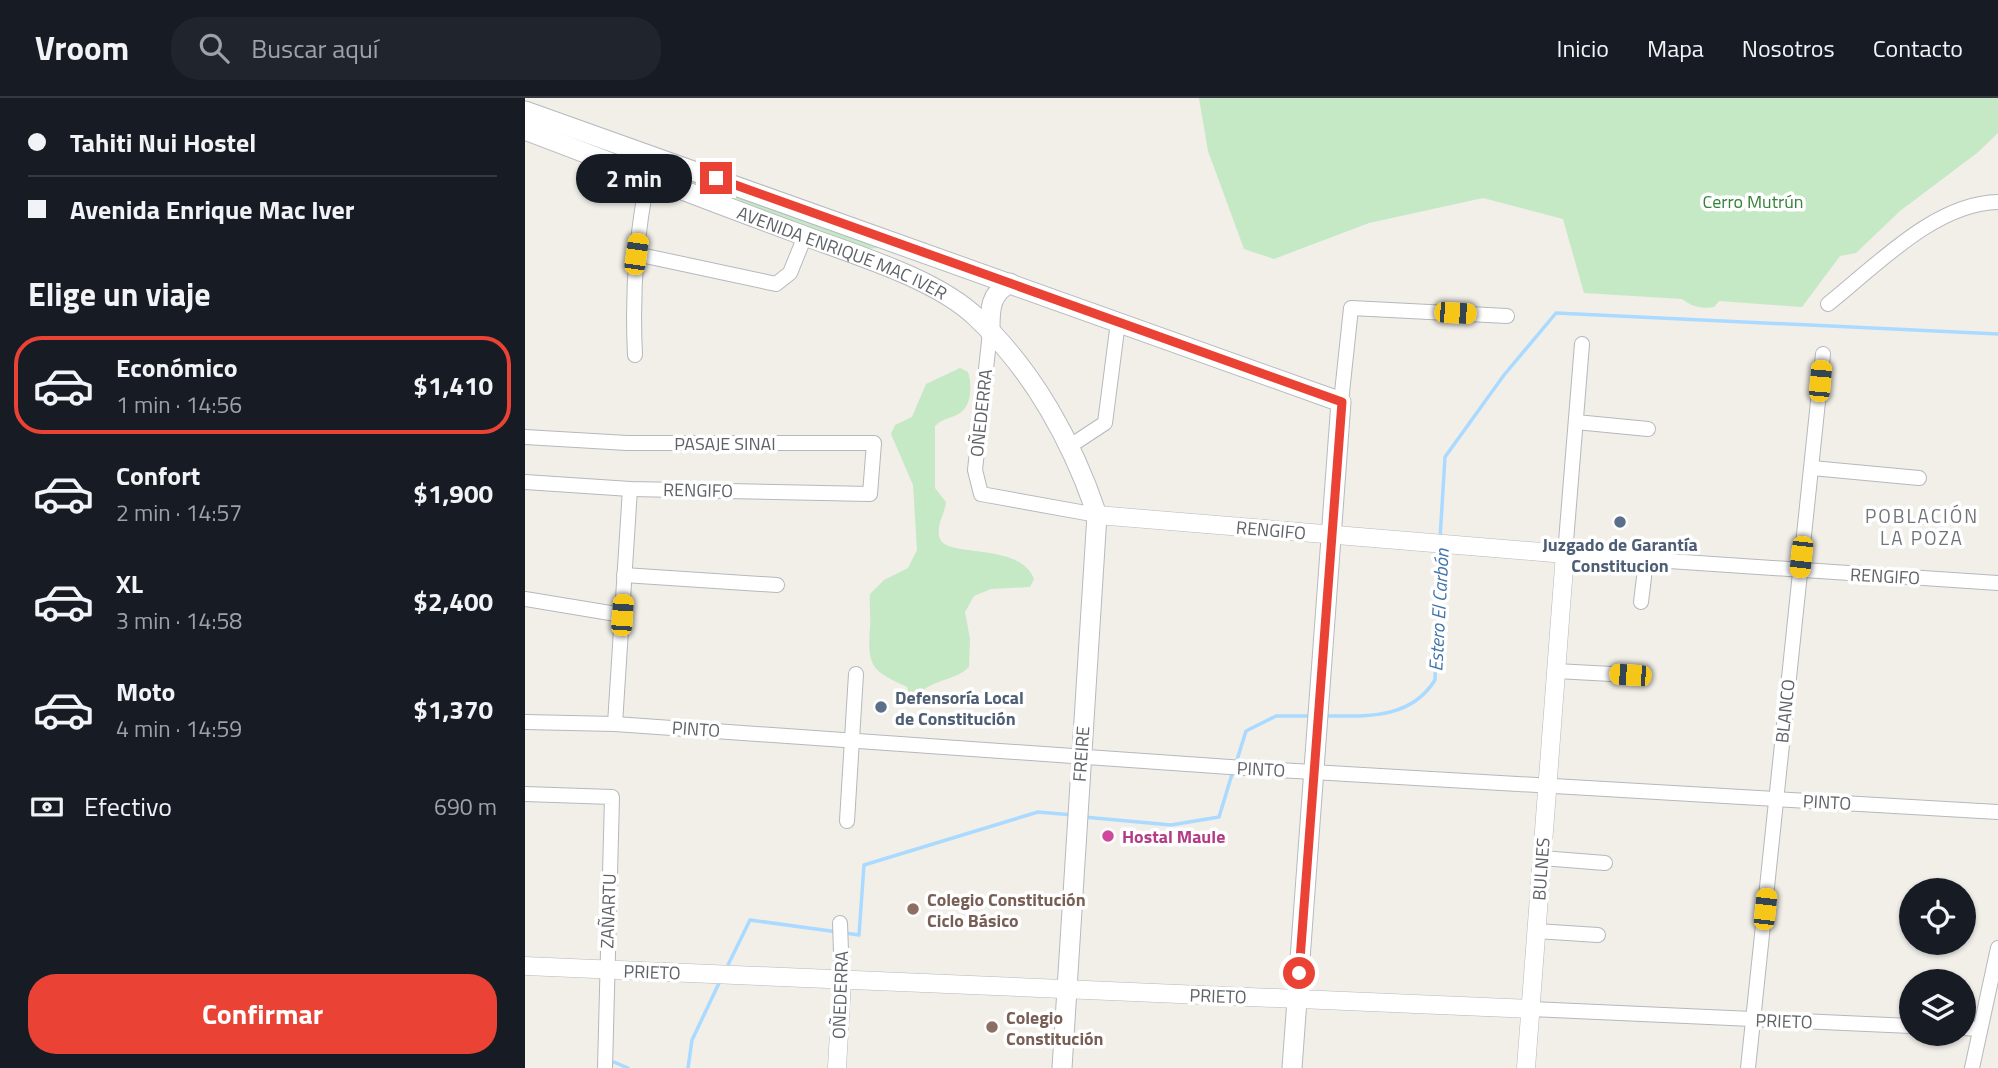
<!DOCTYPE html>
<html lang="es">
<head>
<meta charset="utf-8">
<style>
	:root { --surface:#171b24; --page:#20242c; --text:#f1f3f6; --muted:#9ea1a6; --line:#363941; --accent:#ea4335 }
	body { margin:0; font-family:"Titillium Web",sans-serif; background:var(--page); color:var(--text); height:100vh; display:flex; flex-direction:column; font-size:26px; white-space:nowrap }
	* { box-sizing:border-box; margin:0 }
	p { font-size:23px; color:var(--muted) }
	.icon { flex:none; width:38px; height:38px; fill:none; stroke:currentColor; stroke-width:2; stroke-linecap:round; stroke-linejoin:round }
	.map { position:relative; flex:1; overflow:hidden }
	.details { display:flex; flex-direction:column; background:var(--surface); width:525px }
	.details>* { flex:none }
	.guide { display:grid; align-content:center; height:154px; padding:0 28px; background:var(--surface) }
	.tools { position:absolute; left:1374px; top:780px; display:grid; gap:14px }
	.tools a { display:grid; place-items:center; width:77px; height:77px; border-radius:50%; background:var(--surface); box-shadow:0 2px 5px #0004; font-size:35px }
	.end { position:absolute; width:32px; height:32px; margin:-16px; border:9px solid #ea4335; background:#fff; box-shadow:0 0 0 4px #fff }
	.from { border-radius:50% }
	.bubble { position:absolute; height:49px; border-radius:24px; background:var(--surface); box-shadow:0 2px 5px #0004; font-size:23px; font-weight:700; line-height:49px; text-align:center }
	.car { position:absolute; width:21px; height:42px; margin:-21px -10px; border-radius:9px; box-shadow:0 0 5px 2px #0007; background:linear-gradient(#f5c518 24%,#345 0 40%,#f5c518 0 76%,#345 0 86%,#f5c518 0) }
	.guide b { display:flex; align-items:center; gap:24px; height:66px; font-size:26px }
	.guide b+b { border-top:2px solid var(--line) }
	.guide i { width:18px; height:18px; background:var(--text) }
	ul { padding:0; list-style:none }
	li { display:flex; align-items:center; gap:21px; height:98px; margin:0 14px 10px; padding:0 14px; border:4px solid transparent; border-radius:28px }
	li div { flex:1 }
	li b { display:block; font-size:26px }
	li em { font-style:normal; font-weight:700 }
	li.active { border-color:var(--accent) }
	li>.icon { width:63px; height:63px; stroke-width:1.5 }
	h2 { padding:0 28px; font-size:32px; line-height:84px }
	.pay { display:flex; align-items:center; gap:18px; height:77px; padding:0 28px; font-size:26px }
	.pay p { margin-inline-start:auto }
	.button { display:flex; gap:14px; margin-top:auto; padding:14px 28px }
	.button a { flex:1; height:80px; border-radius:28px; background:var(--accent); color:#fff; font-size:28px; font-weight:700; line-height:80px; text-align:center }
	header { display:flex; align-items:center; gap:42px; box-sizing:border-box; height:98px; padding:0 35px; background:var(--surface); border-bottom:2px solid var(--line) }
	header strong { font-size:33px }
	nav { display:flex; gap:38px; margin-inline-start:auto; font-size:24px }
	.search { width:490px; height:63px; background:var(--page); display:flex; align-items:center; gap:18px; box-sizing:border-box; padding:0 24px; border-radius:28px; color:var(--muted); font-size:26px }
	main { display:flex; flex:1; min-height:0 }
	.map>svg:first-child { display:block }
	.green { fill:#c5e8c5 }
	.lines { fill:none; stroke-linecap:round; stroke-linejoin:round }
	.stream { stroke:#aadaff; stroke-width:3.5 }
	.minor-casing { stroke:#b5b8bc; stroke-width:16 }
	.tertiary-casing { stroke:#b5b8bc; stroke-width:19 }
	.secondary-casing { stroke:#b6babf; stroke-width:21 }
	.minor { stroke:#fff; stroke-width:14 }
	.tertiary { stroke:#fff; stroke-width:18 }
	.secondary { stroke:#fff; stroke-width:19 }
	.route { stroke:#ea4335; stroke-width:9 }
	.service-dot { fill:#5c6f8a; stroke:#fff; stroke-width:2.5 }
	.hotel-dot { fill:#d1479c; stroke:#fff; stroke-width:2.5 }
	.education-dot { fill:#8d6e63; stroke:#fff; stroke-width:2.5 }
	.labels { text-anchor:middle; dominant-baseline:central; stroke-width:7; stroke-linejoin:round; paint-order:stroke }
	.park-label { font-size:18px; fill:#348238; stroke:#fff }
	.street-label { font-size:18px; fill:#5f6368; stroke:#fff }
	.service-label { font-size:18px; font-weight:bold; fill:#4e5e75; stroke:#fff }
	.hotel-label { font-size:18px; font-weight:bold; fill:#b23c85; stroke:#fff; text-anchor:start }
	.education-label { font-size:18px; font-weight:bold; fill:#785e54; stroke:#fff; text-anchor:start }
	.neighbourhood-label { font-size:19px; letter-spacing:2px; fill:#70757a; stroke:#fff }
	.water-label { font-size:19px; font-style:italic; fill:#4174aa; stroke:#fff }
</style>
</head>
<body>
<header>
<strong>Vroom</strong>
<div class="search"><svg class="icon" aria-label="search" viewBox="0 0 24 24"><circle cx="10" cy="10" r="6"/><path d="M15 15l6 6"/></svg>Buscar aquí</div>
<nav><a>Inicio</a><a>Mapa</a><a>Nosotros</a><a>Contacto</a></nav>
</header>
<main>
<section class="details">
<div class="guide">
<b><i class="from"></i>Tahiti Nui Hostel</b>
<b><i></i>Avenida Enrique Mac Iver</b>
</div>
<h2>Elige un viaje</h2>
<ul>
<li class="active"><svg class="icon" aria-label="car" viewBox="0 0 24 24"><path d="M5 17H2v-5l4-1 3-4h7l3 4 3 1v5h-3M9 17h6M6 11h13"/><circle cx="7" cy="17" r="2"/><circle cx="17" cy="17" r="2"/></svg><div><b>Económico</b><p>1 min · 14:56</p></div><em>$1,410</em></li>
<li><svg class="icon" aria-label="car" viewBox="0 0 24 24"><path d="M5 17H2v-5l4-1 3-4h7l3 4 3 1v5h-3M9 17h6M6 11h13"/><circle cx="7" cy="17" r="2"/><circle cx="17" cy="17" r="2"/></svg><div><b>Confort</b><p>2 min · 14:57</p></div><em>$1,900</em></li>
<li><svg class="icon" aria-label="car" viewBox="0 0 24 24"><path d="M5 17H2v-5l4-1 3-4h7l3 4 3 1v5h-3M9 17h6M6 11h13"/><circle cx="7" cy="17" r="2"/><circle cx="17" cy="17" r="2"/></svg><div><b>XL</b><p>3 min · 14:58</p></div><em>$2,400</em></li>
<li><svg class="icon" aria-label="car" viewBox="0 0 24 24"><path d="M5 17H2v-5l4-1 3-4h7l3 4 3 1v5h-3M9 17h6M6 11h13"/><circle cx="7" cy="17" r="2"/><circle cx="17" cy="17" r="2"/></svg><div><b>Moto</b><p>4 min · 14:59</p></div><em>$1,370</em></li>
</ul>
<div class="pay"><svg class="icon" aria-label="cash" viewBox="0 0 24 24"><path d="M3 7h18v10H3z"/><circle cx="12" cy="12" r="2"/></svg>Efectivo<p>690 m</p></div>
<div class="button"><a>Confirmar</a></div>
</section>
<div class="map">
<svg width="1473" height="970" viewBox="0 0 1473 970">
	<rect width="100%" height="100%" fill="#f1efe8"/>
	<!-- green -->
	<g class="green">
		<path d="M674,0H1473V35L1452,55L1375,113L1331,155L1315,158L1277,209L1194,203L1189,209C1176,211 1168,209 1157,201L1059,195L1038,121L958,100L844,125L749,161L719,151L683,53Z"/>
		<path d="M0,17L361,147L354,150L339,151L0,29Z"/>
		<path d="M435,270L443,274C447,286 447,307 435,315C425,321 418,320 410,328V390L421,404C420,416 410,428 415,441C423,460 495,444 509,481L505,489L466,491L449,498L440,514L445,541L444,569C432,581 414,581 400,591L396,607H388L382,589C347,572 342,570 345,529C346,518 344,507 345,496L359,482L383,470L392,452L388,387L366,336L370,327L387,319L401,286Z"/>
	</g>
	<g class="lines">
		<!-- stream -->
		<g class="stream">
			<path d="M915,441L920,359L979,277L1031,215L1473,236"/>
			<path d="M799,618C841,618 885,622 910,582L914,452"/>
			<path d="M711,665L721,633L751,618H788"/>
			<path d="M559,719L646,727L694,719L708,673"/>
			<path d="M320,835L334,837L339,767L513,714L548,717"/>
			<path d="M201,871L225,822L313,834"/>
			<path d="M83,967L89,964L103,970"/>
			<path d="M163,970L167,942L196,881"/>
		</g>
		<!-- minor casing -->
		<g class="minor-casing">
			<g id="minor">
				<path d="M111,156L251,186L265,175L280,138"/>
				<path d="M1303,206C1351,168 1410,105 1473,104"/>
				<path d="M465,234L450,372L456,396L572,417"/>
				<path d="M1057,246L1040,456L1473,485"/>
				<path d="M110,257C107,197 111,137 123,79"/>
				<path d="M816,304L826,210L982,218"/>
				<path d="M1051,324L1123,331"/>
				<path d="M0,339L102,345H349L345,396L105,391L0,384"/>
				<path d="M545,348L580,325L593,224"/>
				<path d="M1287,370L1394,380"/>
				<path d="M99,477L252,487"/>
				<path d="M0,501L97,517"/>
				<path d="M1116,504L1121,463"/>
				<path d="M1031,573L1105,577"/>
				<path d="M0,624L90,626L719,670L1473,714"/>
				<path d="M90,626L105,391"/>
				<path d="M0,696L87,699L80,970"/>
				<path d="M322,723L331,576"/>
				<path d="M1017,760L1080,765"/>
				<path d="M315,825L317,882"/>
				<path d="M1011,833L1073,837"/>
				<path d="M1006,911L1386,928"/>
				<path d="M1438,930L1455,931"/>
				<path d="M1223,970L1298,256"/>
				<path d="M1447,970L1473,850"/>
			</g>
		</g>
		<!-- tertiary casing -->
		<g class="tertiary-casing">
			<g id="tertiary">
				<path d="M572,417L1040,456L1001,970"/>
				<path d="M0,868L1006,911"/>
				<path d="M312,970L317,882"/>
			</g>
		</g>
		<!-- secondary casing -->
		<g class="secondary-casing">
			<g id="secondary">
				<path d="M0,13L816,304L767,970"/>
				<path id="s1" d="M0,32C90,66 179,101 269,134C324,155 409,179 451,219C508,272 548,345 572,417L537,970"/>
				<path d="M465,234C465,213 464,196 485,185"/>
			</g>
		</g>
		<!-- minor -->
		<use href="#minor" class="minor"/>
		<!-- tertiary -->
		<use href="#tertiary" class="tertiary"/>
		<!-- secondary -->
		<use href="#secondary" class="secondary"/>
	</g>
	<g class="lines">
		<!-- route -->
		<path class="route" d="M191,80L817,304L774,875"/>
	</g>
	<!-- markers -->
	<g class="service-dot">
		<circle cx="1095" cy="424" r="7"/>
		<circle cx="356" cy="609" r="7"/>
	</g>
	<circle class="hotel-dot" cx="583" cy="738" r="7"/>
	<g class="education-dot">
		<circle cx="388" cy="811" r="7"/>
		<circle cx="467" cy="929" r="7"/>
	</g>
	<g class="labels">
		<!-- park labels -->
		<g class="park-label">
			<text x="1228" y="103">Cerro Mutrún</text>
		</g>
		<!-- street labels -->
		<g class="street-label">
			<text stroke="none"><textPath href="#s1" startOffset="340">AVENIDA ENRIQUE MAC IVER</textPath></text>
			<text transform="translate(456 315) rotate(-84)">OÑEDERRA</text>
			<text x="200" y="345">PASAJE SINAI</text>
			<text transform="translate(173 392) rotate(1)">RENGIFO</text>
			<text transform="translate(746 432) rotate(5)">RENGIFO</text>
			<text transform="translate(1360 478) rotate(3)">RENGIFO</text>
			<text transform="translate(1260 613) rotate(-84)">BLANCO</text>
			<text transform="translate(171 631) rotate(4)">PINTO</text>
			<text transform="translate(556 656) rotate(-86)">FREIRE</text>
			<text transform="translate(736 671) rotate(3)">PINTO</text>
			<text transform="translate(1302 704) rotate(3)">PINTO</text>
			<text transform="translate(1016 771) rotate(-86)">BULNES</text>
			<text transform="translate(83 813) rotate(-88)">ZAÑARTU</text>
			<text transform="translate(127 874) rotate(2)">PRIETO</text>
			<text transform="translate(315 897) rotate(-88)">OÑEDERRA</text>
			<text transform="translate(693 898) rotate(2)">PRIETO</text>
			<text transform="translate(1259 923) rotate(2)">PRIETO</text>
		</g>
		<!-- service labels -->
		<g class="service-label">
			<text x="1095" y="446">Juzgado de Garantía<tspan x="1095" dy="21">Constitucion</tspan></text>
			<text x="370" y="599" text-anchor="start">Defensoría Local<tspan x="370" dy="21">de Constitución</tspan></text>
		</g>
		<!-- hotel labels -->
		<g class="hotel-label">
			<text x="597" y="738">Hostal Maule</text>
		</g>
		<!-- education labels -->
		<g class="education-label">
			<text x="402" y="801">Colegio Constitución<tspan x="402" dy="21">Ciclo Básico</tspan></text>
			<text x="481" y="919">Colegio<tspan x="481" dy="21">Constitución</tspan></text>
		</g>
		<!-- neighbourhood labels -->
		<g class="neighbourhood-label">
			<text x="1397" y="417">POBLACIÓN<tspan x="1397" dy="22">LA POZA</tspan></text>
		</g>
		<!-- water labels -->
		<g class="water-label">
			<text transform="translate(913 512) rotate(-87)">Estero El Carbón</text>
		</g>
	</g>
</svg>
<div class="tools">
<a><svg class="icon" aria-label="locate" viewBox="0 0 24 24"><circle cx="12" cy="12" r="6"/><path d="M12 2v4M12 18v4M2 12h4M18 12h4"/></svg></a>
<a><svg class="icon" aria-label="layers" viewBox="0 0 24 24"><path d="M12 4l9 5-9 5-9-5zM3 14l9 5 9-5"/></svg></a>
</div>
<i class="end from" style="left:774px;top:875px"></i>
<i class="end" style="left:191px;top:80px"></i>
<div class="bubble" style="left:51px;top:56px;width:116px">2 min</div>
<i class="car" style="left:111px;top:156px;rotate:8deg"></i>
<i class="car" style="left:930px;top:215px;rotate:93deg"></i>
<i class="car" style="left:1295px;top:283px;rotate:5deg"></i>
<i class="car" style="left:1276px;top:459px;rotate:186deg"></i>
<i class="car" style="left:97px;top:517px;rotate:4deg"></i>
<i class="car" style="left:1105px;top:577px;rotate:274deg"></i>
<i class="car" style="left:1240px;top:811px;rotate:6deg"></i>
</div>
</main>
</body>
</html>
